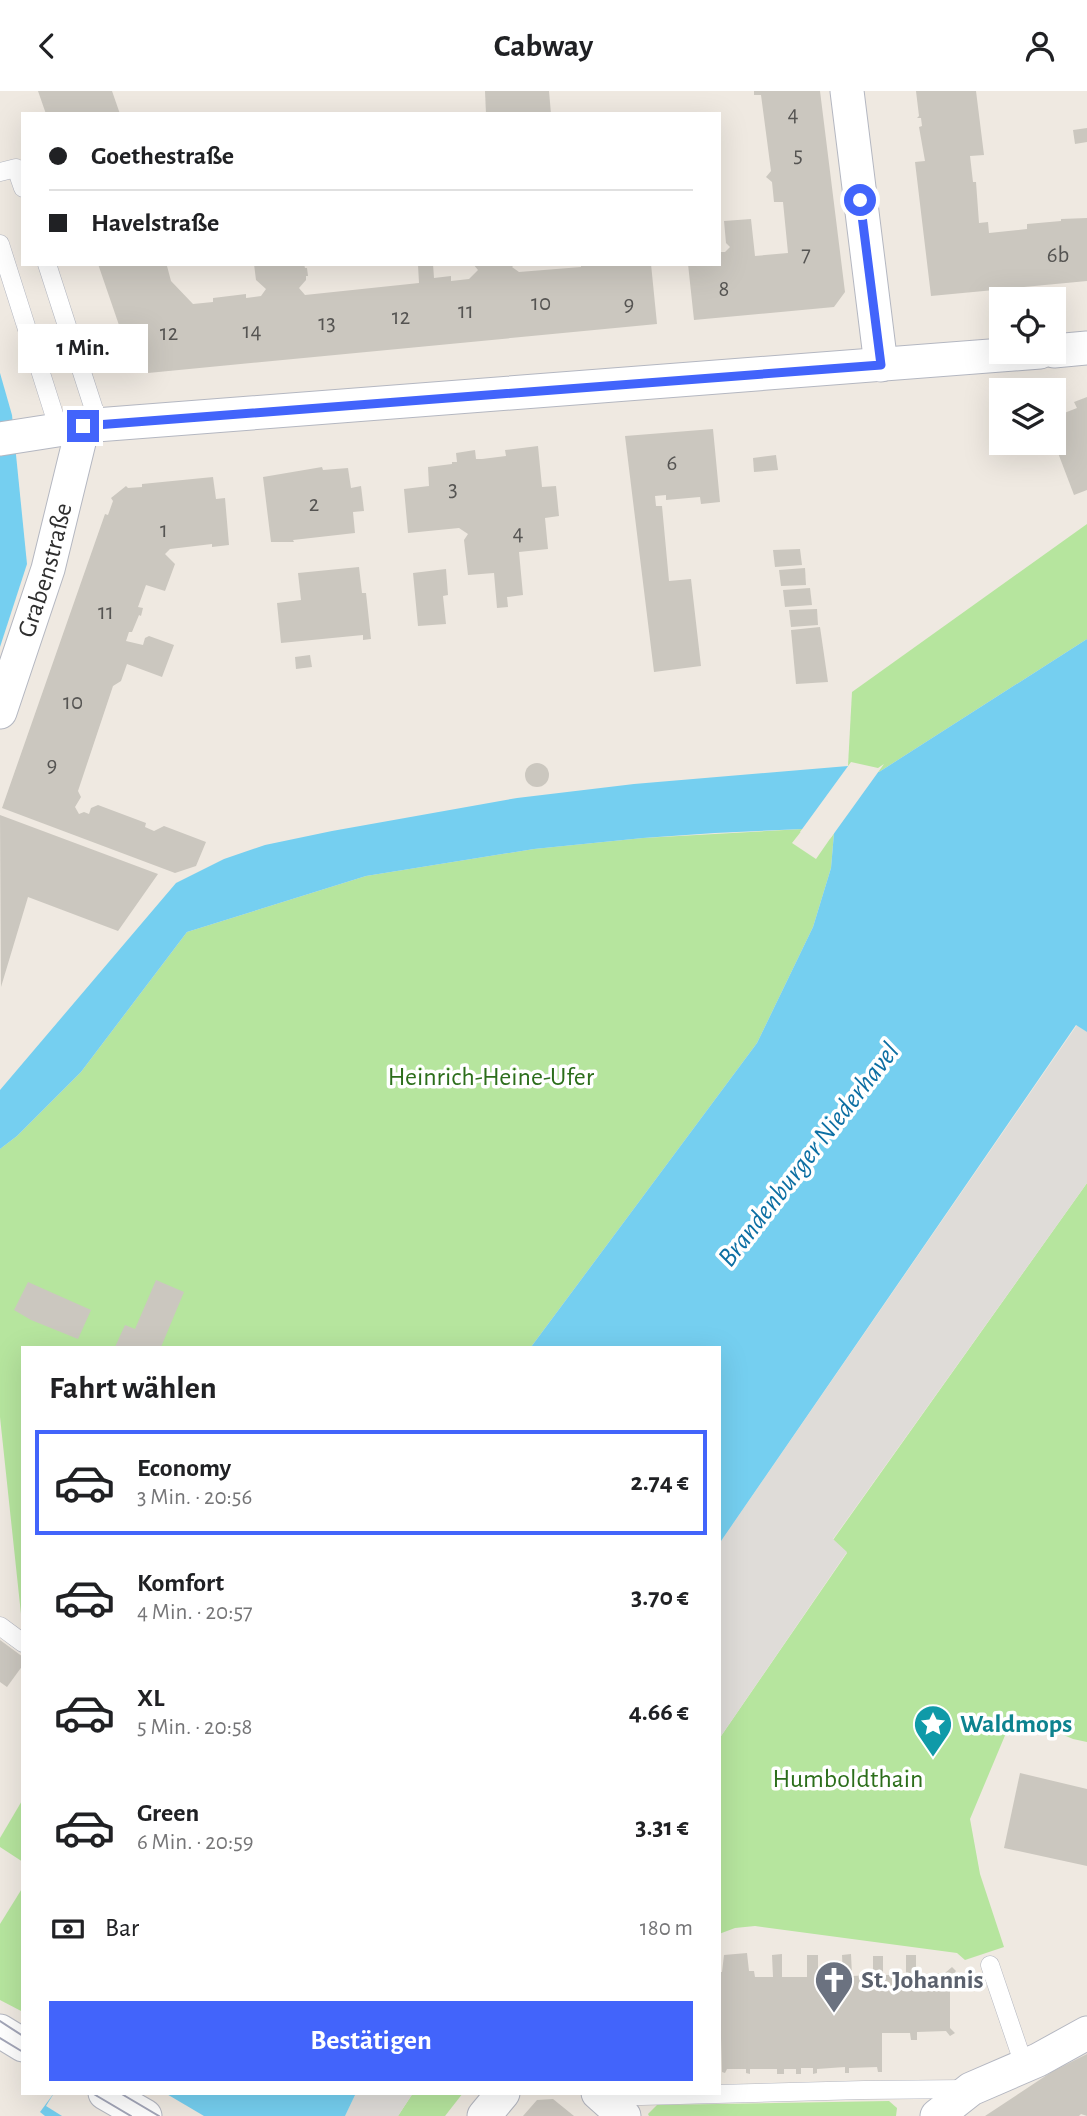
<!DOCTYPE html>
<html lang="de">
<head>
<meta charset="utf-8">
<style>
	:root { --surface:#fff; --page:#f6f6f6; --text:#202124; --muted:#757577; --line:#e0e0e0; --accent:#4264fb }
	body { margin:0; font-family:"Alegreya Sans",sans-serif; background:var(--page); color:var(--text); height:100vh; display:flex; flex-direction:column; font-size:26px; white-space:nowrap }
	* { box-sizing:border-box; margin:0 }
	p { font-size:23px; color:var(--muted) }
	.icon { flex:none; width:38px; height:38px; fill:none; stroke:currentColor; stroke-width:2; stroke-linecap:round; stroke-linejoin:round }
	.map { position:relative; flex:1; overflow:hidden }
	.sheet { position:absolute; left:21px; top:1255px; width:700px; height:749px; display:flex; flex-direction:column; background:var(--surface); border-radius:0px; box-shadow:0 7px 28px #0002 }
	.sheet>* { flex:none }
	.top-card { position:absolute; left:21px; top:21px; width:700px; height:154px; border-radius:0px; box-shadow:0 7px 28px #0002; display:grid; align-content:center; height:154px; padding:0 28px; background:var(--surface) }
	.buttons { position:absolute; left:989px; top:196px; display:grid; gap:14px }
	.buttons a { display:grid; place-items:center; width:77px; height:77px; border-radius:0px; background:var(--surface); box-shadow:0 7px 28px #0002; font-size:35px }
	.end { position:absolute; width:32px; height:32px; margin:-16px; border:9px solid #4264fb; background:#fff; box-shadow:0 0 0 4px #fff }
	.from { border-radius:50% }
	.bubble { position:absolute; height:49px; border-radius:0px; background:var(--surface); box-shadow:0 7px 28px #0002; font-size:23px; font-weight:700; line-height:49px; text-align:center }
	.top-card b { display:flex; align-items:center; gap:24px; height:66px; font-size:26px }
	.top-card b+b { border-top:2px solid var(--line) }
	.top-card i { width:18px; height:18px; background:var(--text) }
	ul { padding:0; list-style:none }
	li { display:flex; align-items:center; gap:21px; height:105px; margin:0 14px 10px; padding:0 14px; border:4px solid transparent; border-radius:0px }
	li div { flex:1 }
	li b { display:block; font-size:26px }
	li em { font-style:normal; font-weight:700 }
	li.selected { border-color:var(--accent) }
	li>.icon { width:63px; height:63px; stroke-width:1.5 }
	h2 { padding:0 28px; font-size:32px; line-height:84px }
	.pay { display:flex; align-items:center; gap:18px; height:77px; padding:0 28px; font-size:26px }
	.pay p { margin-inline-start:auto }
	.primary-button { display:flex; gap:14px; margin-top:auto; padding:14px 28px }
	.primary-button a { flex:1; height:80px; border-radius:0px; background:var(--accent); color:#fff; font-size:28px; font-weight:700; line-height:80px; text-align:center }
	header { display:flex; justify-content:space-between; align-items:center; height:91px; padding:0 28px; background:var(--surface); font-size:32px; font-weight:700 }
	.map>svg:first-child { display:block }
	.green { fill:#b6e59e }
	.plaza { fill:#dfdcd8 }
	.water { fill:#75cff0 }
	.pier { fill:#efe9e1 }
	.building { fill:#cbc7bf }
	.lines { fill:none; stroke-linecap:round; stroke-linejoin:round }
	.lane-casing { stroke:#b4b7c1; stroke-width:19 }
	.street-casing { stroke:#b4b7c1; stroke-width:35 }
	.lane { stroke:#fff; stroke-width:18 }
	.street { stroke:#fff; stroke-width:33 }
	.tram { stroke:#a3a6b8; stroke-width:2 }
	.route { stroke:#4264fb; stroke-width:9 }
	.labels { text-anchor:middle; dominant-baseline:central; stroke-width:7; stroke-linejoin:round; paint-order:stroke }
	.number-label { font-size:23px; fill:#555452 }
	.street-label { font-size:26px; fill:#2e2e2e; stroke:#fff }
	.park-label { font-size:26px; fill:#2c6e1b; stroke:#fff }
	.culture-label { font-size:26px; font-weight:bold; fill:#0d838f; stroke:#fff; text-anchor:start }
	.worship-label { font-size:26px; font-weight:bold; fill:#5b616d; stroke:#fff; text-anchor:start }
	.water-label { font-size:28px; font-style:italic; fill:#0d6fa3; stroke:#fff }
</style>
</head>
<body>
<header><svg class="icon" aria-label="back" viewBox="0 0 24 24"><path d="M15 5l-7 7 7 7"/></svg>Cabway<svg class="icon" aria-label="person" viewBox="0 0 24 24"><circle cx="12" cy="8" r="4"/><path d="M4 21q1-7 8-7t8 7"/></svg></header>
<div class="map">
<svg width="1087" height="2025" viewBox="0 0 1087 2025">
	<rect width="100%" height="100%" fill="#efe9e1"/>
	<!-- green -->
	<g class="green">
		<path d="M1087,433V548L879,681L848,675L852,601Z"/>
		<path d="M803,738L792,752L816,768L834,742L831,777L813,836L757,952L531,1256H23V1542L0,1326V1058L17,1045L81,981L187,841L366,785L534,758L643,747Z"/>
		<path d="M1087,1092V1651L1073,1648L1014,1623L970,1728L980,1783L1004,1856L965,1869L957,1862L755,1835L735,1837L719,1843V1648L847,1462L833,1449Z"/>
		<path d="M23,1708V1771L0,1756V1747Z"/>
		<path d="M23,1796V1921L0,1909V1833Z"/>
		<path d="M413,2002H463L445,2025H398Z"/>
		<path d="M889,2010L897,2017L896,2025H649L648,2023L657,2014Z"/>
	</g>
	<!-- plaza -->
	<g class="plaza">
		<path d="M1077,934L1087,941V1092L833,1448L847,1461L719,1648V1453Z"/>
		<path d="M356,2002H413L398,2025H345Z"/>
	</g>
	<!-- water -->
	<g class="water">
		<path d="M0,282L12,324L27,473L0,556Z"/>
		<path d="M1087,548V941L1076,934L719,1453V1256H531L757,952L813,836L831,777L834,742L803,738L715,742L643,747L534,758L366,785L187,841L81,981L17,1045L0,1058V999L176,792L224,768L265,754L332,740L517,707L634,693L848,675L879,681Z"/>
		<path d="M54,2002H356L345,2025H45L40,2021Z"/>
	</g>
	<!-- pier -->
	<g class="pier">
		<path d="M851,671L878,677L884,673L830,748L831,744L825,742L800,741Z"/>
		<path d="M54,2002H165L204,2025H62L46,2015Z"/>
	</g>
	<!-- building -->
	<g class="building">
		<path d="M38,0H112L120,23H46Z"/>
		<path d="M485,0H549L551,23H486Z"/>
		<path d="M754,0H820L845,201L834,216L694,229L688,173H719V161H725L730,156L726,152L724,130L751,128L755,165L788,162L783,111H774L772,91L766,86L771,80L761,4H754Z"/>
		<path d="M916,0H976L984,64L970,65L973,91H976L979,132L988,131L989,142L1027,138V133L1061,130V128L1087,127V190L931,205L915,71L925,70L919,36L922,35L921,27H917L919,25Z"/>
		<path d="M1087,37V51L1075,53L1073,39Z"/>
		<path d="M98,173H168L167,175L171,190L193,213L213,211V207L246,203V207L261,205L266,198L256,189L254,173H304L305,177H307L308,185H306V189L299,197L305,204L419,192L418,174L433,173L434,187L451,185V190L469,188L478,179L473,173H515L512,176L519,181L581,176V173H651L657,233L148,282L132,272Z"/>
		<path d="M1087,306V399L1074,404L1055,354L1063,350L1054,326L1077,317L1074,311Z"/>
		<path d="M713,338L720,411L701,413L700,406L666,409V404L655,405L656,415H662L669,490L691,488L701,575L654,581L625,345Z"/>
		<path d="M538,355L542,396L556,395L559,425L545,427L548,458L519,461L523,504L507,506L508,516L497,517L494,482L468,484L464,449L468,443L459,437L408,442L404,398L429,395L428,376L452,373V371H457L456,362L475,359L476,368H482L506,365L505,359Z"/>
		<path d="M776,364L778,379L754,381L753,367Z"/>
		<path d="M322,376L323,379L348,377L351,397L361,395L364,420L353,421L355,442L293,449L294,451H271L263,386Z"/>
		<path d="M213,386L216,408L225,407L229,454L212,456V453L170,458L165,463L175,473L165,500L146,494L138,516L143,517L141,525L139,524L132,541H129L126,550L143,554L145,547L149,545L174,554L162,586L127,573L121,590L113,595L78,700L81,706L75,716L79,723L84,721L89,723L91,717L98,714L146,732L145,736L154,740L164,735L206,751L196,775L175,782L2,717L105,423L108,424L113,410L111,407L126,395L128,397L142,396V393Z"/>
		<path d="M800,458L802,474L775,476L773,459Z"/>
		<path d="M359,476L362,502H366L371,548L363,549V544L281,552L277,512L301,509L298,482Z"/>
		<path d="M805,477L806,494L781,495L779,479Z"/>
		<path d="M446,478L448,504L443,505L446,533L418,535L413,482Z"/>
		<path d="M810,497L812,514L785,516L783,499Z"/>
		<path d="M817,518L818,534L791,536L789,519Z"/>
		<path d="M820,536L828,591L796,593L791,539Z"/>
		<path d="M310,564L312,576L296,578L295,566Z"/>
		<circle cx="537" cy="684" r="12"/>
		<path d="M0,724L158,783L118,840L28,806L1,896Z"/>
		<path d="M156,1189L184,1201L161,1256H115L125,1234L135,1238Z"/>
		<path d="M28,1191L91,1219L78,1248L31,1229L14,1219Z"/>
		<path d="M0,1549L23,1566V1574L7,1596L0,1591Z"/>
		<path d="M1020,1682L1087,1698V1775L1004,1757Z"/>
		<path d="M747,1862L749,1880H754L755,1886H773L772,1864L782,1863V1886H807V1864H818V1885H843L842,1864L851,1863L852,1885L873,1884V1865H883V1884H906V1864H916V1884L945,1882L952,1876L956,1880L950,1887V1937L955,1942L950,1945L946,1940L917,1941V1949H911L910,1942H882V1981H878L877,1976L849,1977V1982H845V1976L817,1978V1982L813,1983V1977H801V1983H796V1978H784V1983H777V1978H750V1983L746,1982V1978H727L725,1982L722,1981L719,1881H722L724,1864Z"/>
		<path d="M1087,1963V2025L1081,2023L1079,2025H985L1053,1980Z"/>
		<path d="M553,2008L574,2025H523L537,2009Z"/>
	</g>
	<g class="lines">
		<!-- lane casing -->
		<g class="lane-casing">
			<g id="lane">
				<path d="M0,81L16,77L23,97"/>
				<path d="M0,153L59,339"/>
				<path d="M47,173L99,334"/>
				<path d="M0,1535L23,1552"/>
				<path d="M990,1874L1024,1974"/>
				<path d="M604,2006L864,1999L968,1998"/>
			</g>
		</g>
		<!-- street casing -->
		<g class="street-casing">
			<g id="street">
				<path d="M847,0L881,274"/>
				<path d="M1054,260L1087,257"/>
				<path d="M0,348L83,335L1040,261"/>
				<path id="s1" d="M0,621L48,478L83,335"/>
				<path d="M0,1940L23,1954"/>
				<path d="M105,2002L145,2025"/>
				<path d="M598,2002L624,2025"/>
				<path d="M484,2025L503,2002"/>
				<path d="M937,2025L971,1998L1038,1969L1087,1942"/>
			</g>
		</g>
		<!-- lane -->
		<use href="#lane" class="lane"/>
		<!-- street -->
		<use href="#street" class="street"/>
		<!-- tram -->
		<g class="tram">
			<path d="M0,1930L23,1945"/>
			<path d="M0,1947L23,1961"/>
			<path d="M92,2002L131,2025"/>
			<path d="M120,2002L159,2025"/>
		</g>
	</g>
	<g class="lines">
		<!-- route -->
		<path class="route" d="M83,335L881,274L860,109"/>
	</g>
	<!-- icons -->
	<defs>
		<g id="sight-pin" transform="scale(2.0125)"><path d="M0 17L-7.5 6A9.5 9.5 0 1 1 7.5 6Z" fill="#0f9aa8" stroke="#fff"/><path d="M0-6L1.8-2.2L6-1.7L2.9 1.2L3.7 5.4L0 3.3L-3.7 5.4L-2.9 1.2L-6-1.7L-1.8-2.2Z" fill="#fff"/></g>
		<g id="church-pin" transform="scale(2.0125)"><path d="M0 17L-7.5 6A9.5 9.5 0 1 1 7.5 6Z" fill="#6b7280" stroke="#fff"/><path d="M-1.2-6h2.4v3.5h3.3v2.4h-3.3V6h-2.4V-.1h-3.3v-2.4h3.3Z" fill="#fff"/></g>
	</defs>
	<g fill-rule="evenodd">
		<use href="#sight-pin" x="933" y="1633"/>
		<use href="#church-pin" x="834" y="1889"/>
	</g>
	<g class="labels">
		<!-- number labels -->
		<g class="number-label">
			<text x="793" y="23">4</text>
			<text x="798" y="64">5</text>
			<text x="806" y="163">7</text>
			<text x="1058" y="164">6b</text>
			<text x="724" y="198">8</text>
			<text x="541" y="212">10</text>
			<text x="629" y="213">9</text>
			<text x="466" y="220">11</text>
			<text x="401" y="226">12</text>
			<text x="327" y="232">13</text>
			<text x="252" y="240">14</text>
			<text x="169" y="242">12</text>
			<text x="672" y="372">6</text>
			<text x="453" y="398">3</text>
			<text x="314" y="413">2</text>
			<text x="164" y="439">1</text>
			<text x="518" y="442">4</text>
			<text x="106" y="521">11</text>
			<text x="73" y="611">10</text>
			<text x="52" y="674">9</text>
		</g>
		<!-- street labels -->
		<g class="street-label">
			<text stroke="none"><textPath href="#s1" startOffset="149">Grabenstraße</textPath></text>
		</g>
		<!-- park labels -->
		<g class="park-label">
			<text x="491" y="986">Heinrich-Heine-Ufer</text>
			<text x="848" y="1688">Humboldthain</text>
		</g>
		<!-- culture labels -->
		<g class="culture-label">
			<text x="960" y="1633">Waldmops</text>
		</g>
		<!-- worship labels -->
		<g class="worship-label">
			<text x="861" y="1889">St. Johannis</text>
		</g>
		<!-- water labels -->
		<g class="water-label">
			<text transform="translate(809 1064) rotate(-52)">Brandenburger Niederhavel</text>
		</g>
	</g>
</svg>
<div class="buttons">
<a><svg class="icon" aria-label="locate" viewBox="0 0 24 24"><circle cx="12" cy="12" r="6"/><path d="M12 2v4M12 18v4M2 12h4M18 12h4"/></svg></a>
<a><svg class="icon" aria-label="layers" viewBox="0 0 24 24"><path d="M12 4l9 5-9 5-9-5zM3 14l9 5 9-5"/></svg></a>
</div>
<i class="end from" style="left:860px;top:109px"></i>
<i class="end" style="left:83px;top:335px"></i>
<div class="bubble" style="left:18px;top:233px;width:130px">1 Min.</div>
<div class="top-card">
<b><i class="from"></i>Goethestraße</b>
<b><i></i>Havelstraße</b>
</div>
<section class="sheet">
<h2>Fahrt wählen</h2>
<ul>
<li class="selected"><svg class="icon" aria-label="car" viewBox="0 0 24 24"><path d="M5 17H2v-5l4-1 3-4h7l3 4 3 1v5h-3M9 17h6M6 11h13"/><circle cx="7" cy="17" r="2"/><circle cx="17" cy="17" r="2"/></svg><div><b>Economy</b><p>3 Min. · 20:56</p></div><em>2.74 €</em></li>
<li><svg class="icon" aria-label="car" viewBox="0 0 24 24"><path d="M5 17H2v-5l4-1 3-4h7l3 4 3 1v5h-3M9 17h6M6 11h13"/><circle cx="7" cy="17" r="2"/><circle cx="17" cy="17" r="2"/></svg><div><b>Komfort</b><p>4 Min. · 20:57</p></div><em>3.70 €</em></li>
<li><svg class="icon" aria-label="car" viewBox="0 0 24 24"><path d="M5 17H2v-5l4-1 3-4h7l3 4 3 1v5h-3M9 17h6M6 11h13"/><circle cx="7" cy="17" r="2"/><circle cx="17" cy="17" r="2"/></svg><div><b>XL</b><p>5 Min. · 20:58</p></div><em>4.66 €</em></li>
<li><svg class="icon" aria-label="car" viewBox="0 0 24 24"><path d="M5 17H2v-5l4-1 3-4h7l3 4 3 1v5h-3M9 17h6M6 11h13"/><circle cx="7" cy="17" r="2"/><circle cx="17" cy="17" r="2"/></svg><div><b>Green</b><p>6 Min. · 20:59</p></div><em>3.31 €</em></li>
</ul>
<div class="pay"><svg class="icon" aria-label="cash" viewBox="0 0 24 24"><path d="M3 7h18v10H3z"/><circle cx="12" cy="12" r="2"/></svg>Bar<p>180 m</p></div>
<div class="primary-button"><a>Bestätigen</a></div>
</section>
</div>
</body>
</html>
